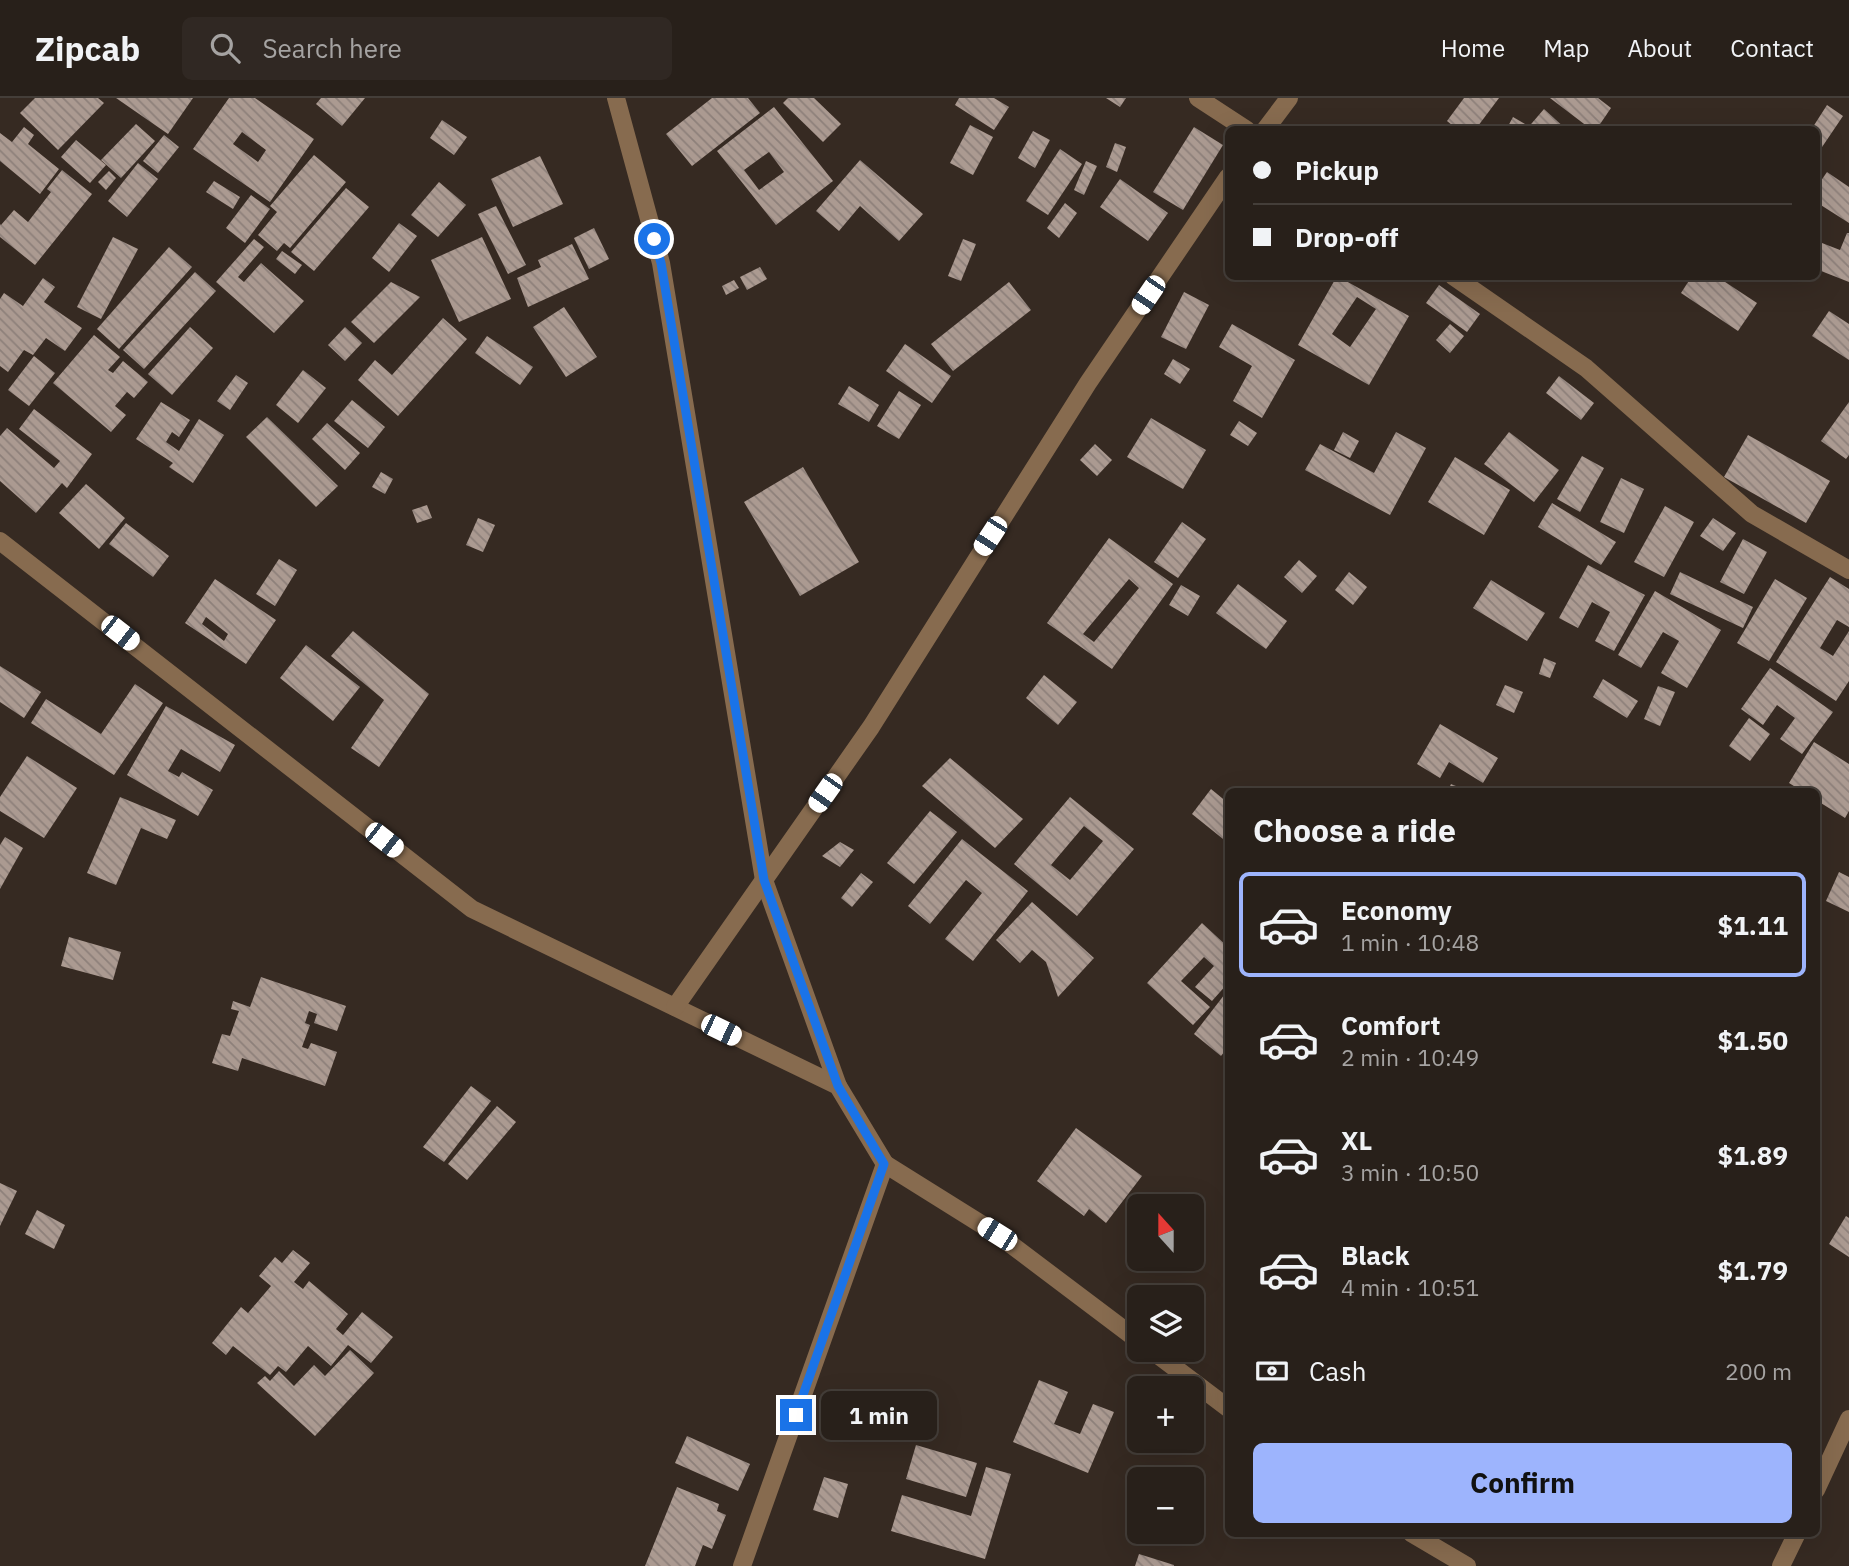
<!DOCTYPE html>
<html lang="en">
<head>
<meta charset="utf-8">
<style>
	:root { --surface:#28201a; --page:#302823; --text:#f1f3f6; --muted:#a5a3a2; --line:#443e39; --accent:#9db4fd }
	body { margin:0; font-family:"IBM Plex Sans",sans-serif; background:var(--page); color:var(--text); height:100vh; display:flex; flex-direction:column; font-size:26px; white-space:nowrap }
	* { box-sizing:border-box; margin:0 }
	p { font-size:23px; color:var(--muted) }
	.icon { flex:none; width:38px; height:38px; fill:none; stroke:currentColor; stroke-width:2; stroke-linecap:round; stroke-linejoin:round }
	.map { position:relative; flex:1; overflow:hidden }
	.side { position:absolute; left:1225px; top:690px; width:595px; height:749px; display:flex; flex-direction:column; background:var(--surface); border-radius:10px; box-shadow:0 7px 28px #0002,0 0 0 2px var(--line) }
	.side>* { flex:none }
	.hud { position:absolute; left:1225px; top:28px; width:595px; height:154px; border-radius:10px; box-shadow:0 7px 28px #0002,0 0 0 2px var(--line); display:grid; align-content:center; height:154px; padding:0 28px; background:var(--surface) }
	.needle { width:46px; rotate:339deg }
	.controls { position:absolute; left:1127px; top:1096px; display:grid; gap:14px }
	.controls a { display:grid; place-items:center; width:77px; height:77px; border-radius:10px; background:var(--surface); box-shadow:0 7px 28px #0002,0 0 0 2px var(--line); font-size:35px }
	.end { position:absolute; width:32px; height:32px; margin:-16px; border:9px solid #1a73e8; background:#fff; box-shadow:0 0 0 4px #fff }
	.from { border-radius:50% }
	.bubble { position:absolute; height:49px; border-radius:10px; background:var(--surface); box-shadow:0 7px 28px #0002,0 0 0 2px var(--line); font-size:23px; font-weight:700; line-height:49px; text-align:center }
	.car { position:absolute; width:21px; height:42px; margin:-21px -10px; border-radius:9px; box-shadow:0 0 5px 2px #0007; background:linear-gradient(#fff 24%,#345 0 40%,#fff 0 76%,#345 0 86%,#fff 0) }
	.hud b { display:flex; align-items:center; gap:24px; height:66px; font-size:26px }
	.hud b+b { border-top:2px solid var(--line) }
	.hud i { width:18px; height:18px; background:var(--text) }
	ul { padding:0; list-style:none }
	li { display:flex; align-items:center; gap:21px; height:105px; margin:0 14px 10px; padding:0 14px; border:4px solid transparent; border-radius:10px }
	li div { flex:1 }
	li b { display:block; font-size:26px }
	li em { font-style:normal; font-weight:700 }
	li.current { border-color:var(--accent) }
	li>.icon { width:63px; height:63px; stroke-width:1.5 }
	h2 { padding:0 28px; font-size:32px; line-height:84px }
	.pay { display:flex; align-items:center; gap:18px; height:77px; padding:0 28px; font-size:26px }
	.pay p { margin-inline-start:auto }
	.primary-button { display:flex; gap:14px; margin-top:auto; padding:14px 28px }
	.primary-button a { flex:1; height:80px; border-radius:10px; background:var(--accent); color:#111; font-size:28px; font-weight:700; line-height:80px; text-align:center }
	header { display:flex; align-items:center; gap:42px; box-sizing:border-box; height:98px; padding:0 35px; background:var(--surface); border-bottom:2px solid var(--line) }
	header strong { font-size:33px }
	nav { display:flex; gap:38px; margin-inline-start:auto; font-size:24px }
	.search { width:490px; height:63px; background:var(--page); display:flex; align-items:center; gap:18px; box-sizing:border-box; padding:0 24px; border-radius:10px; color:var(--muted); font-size:26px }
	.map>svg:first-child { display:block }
	.building { fill:url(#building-back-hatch); fill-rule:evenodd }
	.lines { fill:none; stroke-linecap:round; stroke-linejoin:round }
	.minor { stroke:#876b4f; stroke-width:18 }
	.route { stroke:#1a73e8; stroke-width:9 }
</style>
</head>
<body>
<header>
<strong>Zipcab</strong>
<div class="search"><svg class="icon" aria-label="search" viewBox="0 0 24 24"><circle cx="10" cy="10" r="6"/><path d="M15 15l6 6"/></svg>Search here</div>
<nav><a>Home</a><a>Map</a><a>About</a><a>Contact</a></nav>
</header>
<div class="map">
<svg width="1849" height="1468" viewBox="0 0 1849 1468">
	<defs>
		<pattern id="building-back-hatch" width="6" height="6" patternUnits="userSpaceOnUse" patternTransform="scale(1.75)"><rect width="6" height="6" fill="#ab9a91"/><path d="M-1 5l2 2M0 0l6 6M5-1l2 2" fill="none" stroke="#8d807a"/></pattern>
	</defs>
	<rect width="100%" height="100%" fill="#362a22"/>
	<!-- building -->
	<g class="building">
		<path d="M35,0H98L104,5L58,52L20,15Z"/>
		<path d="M116,0H193L168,36Z"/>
		<path d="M229,0H255L314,41L270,104L193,51ZM242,34L266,52L258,64L233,46Z"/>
		<path d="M321,0H365L342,28L316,6Z"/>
		<path d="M712,0H748L760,15L692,68L666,36Z"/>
		<path d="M788,0H814L841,26L823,44L783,5Z"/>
		<path d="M959,0H994L1009,9L994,32L955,7Z"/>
		<path d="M1106,0H1126L1120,9Z"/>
		<path d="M1464,0H1499L1475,32H1458L1447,23Z"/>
		<path d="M1550,0H1598L1611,10L1596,32H1592Z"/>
		<path d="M1827,7L1843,18L1816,58V32H1811Z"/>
		<path d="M774,9L833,83L776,127L717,53ZM769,54L784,74L759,92L744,72Z"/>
		<path d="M1544,11L1567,32H1526Z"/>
		<path d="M1513,19L1525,26L1522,32L1507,30Z"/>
		<path d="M442,22L467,39L454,57L430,40Z"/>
		<path d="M136,26L155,43L121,80L101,62Z"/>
		<path d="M970,27L993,39L973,77L950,65Z"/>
		<path d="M24,29L34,37L28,46L59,71L40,96L0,63V35L12,44Z"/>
		<path d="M1194,29L1223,47L1183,112L1153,94Z"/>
		<path d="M1033,33L1050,42L1035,70L1018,60Z"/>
		<path d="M164,37L179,49L158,75L143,63Z"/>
		<path d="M76,42L106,67L90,85L61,59Z"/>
		<path d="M1115,45L1126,49L1117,74L1106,69Z"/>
		<path d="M1060,51L1082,66L1048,117L1026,103Z"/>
		<path d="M314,57L346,84L290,150L284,145L277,153L258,137L277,114L270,108Z"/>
		<path d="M540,58L563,106L513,129L491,81Z"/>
		<path d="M860,62L923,116L899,143L860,108L839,133L816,113Z"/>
		<path d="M1086,63L1097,68L1084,97L1074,92Z"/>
		<path d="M138,65L158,81L127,119L108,103Z"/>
		<path d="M62,72L92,96L35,167L0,139V126L1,127L14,112L28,124L51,94L47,91Z"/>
		<path d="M109,73L116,80L106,92L98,84Z"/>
		<path d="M1827,74L1849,89V125L1816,104V90Z"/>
		<path d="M1120,81L1168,115L1148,143L1100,109Z"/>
		<path d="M214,83L240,99L233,111L206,94Z"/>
		<path d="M439,84L466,107L438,139L411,117Z"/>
		<path d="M346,90L369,109L314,173L291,154Z"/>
		<path d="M251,97L270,111L245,145L226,130Z"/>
		<path d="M1065,105L1077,115L1059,140L1047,130Z"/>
		<path d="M496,108L526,167L508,176L478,116Z"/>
		<path d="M399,125L417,138L389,174L372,160Z"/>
		<path d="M594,130L609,161L589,171L574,140Z"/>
		<path d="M1847,135H1849V184L1816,171V158L1822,145L1840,152Z"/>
		<path d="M113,139L138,151L101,221L77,209Z"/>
		<path d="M482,139L511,201L459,224L431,162Z"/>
		<path d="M254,141L264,149L238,179L244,184L261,165L304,203L274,235L216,184Z"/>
		<path d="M963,141L976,146L961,183L948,178Z"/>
		<path d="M572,146L589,181L528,209L517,180L541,169L538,162Z"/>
		<path d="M169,149L192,169L119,251L97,231Z"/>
		<path d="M282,153L302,167L295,176L276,161Z"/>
		<path d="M760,169L767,181L747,192L740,179Z"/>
		<path d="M195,174L216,193L144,271L123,252Z"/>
		<path d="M1337,178L1409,218L1369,287L1298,247ZM1357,199L1376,211L1350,249L1332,236Z"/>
		<path d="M1692,178H1716L1757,205L1738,233L1681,195Z"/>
		<path d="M43,180L55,189L44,204L82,230L65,253L46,240L33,257L24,252L8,274L0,268V201L4,195L23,208Z"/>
		<path d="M734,182L739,190L726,197L722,188Z"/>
		<path d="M391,184L420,199L374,245L351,224Z"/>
		<path d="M1009,184L1031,212L953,273L931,246Z"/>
		<path d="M1439,187L1480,216L1467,234L1426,205Z"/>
		<path d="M1184,194L1209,207L1186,251L1161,239Z"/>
		<path d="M564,209L597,259L566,279L533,229Z"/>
		<path d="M1829,213L1849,226V262L1812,238Z"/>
		<path d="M443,220L467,241L398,318L358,282L375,262L392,277Z"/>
		<path d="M1232,226L1295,262L1262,320L1233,303L1252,268L1219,249Z"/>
		<path d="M1450,226L1464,238L1450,255L1436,242Z"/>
		<path d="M190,229L213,250L172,297L148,276Z"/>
		<path d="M345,229L362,245L345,263L328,247Z"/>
		<path d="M94,237L120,259L108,272L113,275L123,263L148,284L134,300L127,294L115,308L126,317L111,334L53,285Z"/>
		<path d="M487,238L533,269L520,287L475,255Z"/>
		<path d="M905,246L951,278L932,305L886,273Z"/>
		<path d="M34,258L55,275L29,308L8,292Z"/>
		<path d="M1173,261L1190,271L1180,286L1164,276Z"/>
		<path d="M303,272L326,290L298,325L276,307Z"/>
		<path d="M236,277L248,285L230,312L217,303Z"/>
		<path d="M1559,278L1594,305L1581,322L1546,295Z"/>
		<path d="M849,288L879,307L869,324L838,306Z"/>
		<path d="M899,293L921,307L899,341L877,328Z"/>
		<path d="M352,302L385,329L368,350L334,323Z"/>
		<path d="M161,304L190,322L179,339L172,334L166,344L179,353L199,321L224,337L193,385L169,369L173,365L136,341Z"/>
		<path d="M1849,304V357L1846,361L1821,343Z"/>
		<path d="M34,311L92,356L67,390L62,385L36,415L0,383V338L7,330L54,370L60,363L19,331Z"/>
		<path d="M267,319L338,388L316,409L246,339Z"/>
		<path d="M1151,320L1206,352L1183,391L1127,359Z"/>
		<path d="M1239,323L1257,335L1248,348L1230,337Z"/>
		<path d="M327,325L360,355L345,372L312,341Z"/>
		<path d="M1343,334L1359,343L1350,360L1334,352Z"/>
		<path d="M1396,334L1426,350L1390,417L1305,372L1320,346L1374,375Z"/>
		<path d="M1509,334L1559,372L1534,404L1484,366Z"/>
		<path d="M1748,337L1830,383L1806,425L1724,379Z"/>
		<path d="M1095,346L1112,362L1097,378L1080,362Z"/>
		<path d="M1582,358L1604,370L1580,414L1557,401Z"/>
		<path d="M1455,359L1510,392L1484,437L1428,404Z"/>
		<path d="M803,369L859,464L800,498L744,404Z"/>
		<path d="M381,374L393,381L385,396L372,389Z"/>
		<path d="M1621,380L1644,391L1624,435L1600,424Z"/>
		<path d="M86,386L125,420L99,451L59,415Z"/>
		<path d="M1552,405L1616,444L1601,467L1538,429Z"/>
		<path d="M427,407L432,420L417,425L412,412Z"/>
		<path d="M1665,408L1694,424L1664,479L1634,464Z"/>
		<path d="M478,420L495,427L483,454L466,447Z"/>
		<path d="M1713,420L1736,435L1723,453L1700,438Z"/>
		<path d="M1182,424L1206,441L1178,480L1154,464Z"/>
		<path d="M126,425L169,458L153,479L109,446Z"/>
		<path d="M1109,440L1173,486L1112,571L1047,525ZM1129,481L1139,490L1094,544L1083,536Z"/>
		<path d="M1743,441L1767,454L1744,496L1720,484Z"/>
		<path d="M279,461L297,472L275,508L256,496Z"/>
		<path d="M1299,462L1317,478L1302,495L1284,479Z"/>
		<path d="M1588,467L1645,497L1614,553L1595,543L1610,514L1592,504L1578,530L1559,520Z"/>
		<path d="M1349,474L1367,489L1353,507L1335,492Z"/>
		<path d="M1680,474L1753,509L1743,530L1670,496Z"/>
		<path d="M1830,479L1849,491V529L1837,522L1820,550L1833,558L1849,533V583L1836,603L1776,564Z"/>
		<path d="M215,481L276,522L246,566L185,525ZM206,519L228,536L224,543L202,526Z"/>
		<path d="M1775,481L1807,500L1769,563L1737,545Z"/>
		<path d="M1491,482L1545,515L1527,543L1473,510Z"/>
		<path d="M1238,486L1287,523L1266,551L1216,515Z"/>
		<path d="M1181,487L1200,498L1188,518L1169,507Z"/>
		<path d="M1655,493L1721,532L1687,590L1661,575L1679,543L1663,534L1641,570L1618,557Z"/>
		<path d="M353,533L429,596L379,669L351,650L384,602L331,558Z"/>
		<path d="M306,547L360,589L333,623L280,580Z"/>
		<path d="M1544,560L1556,565L1550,580L1539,576Z"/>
		<path d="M0,568L41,594L24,620L0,604Z"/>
		<path d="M1770,570L1833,614L1802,656L1780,641L1795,620L1777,607L1763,627L1741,611Z"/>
		<path d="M1044,577L1077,604L1058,627L1026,600Z"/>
		<path d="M1603,581L1638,603L1627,620L1593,599Z"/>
		<path d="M135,586L163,605L114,677L31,625L46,601L101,636Z"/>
		<path d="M1505,587L1523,594L1514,615L1496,607Z"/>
		<path d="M1658,588L1675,594L1660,628L1644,621Z"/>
		<path d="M166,608L235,647L220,674L181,651L168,673L179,679L182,674L213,692L198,718L127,677Z"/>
		<path d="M1749,620L1770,636L1750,663L1729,648Z"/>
		<path d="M1440,626L1498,660L1483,685L1449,664L1440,680L1417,666Z"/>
		<path d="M1814,644L1849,666V713L1845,720L1816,702V693H1802L1789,685Z"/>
		<path d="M27,658L77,690L44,740L0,713V699Z"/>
		<path d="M950,660L1023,721L995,750L922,688Z"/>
		<path d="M1451,686L1468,693H1448Z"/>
		<path d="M1211,691L1228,705V745L1192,716Z"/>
		<path d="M120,699L176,722L167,741L141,730L116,787L87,775Z"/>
		<path d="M1070,699L1134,751L1077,818L1014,766ZM1084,728L1103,743L1070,782L1051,767Z"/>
		<path d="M930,713L957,734L914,786L887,765Z"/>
		<path d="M5,739L23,750L0,791V747Z"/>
		<path d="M962,741L1028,793L973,863L945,841L982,795L966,782L930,826L908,808Z"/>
		<path d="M840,744L854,752L840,769L822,758Z"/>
		<path d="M1839,774L1849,779V814L1826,803Z"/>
		<path d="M861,775L873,784L852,809L841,800Z"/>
		<path d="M1032,804L1094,860L1058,899L1046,864L1032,852L1020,865L996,842Z"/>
		<path d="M1202,825L1228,849V885L1212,903L1195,889L1214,868L1204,859L1181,883L1210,909L1193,927L1147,885Z"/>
		<path d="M69,839L121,854L113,882L61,868Z"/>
		<path d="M261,879L346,908L337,933L314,925L317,916L309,913L305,925L310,927L302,949L308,951L311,945L337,954L325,988L242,960L238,973L212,965L222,936L230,938L239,913L231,911L233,903L250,909Z"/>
		<path d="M1228,892V949L1221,958L1194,936Z"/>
		<path d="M471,988L491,1003L444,1064L423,1049Z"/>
		<path d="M497,1008L516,1024L467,1082L448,1066Z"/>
		<path d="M1076,1030L1142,1078L1106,1125L1089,1111L1084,1118L1037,1083Z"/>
		<path d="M0,1085L17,1093L0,1128Z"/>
		<path d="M37,1112L65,1127L54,1151L25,1136Z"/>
		<path d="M1846,1118L1849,1120V1159L1829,1146Z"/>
		<path d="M293,1152L310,1165L294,1184L303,1191L309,1183L348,1216L336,1231L343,1237L362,1214L393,1239L371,1265L348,1247L331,1268L308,1248L286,1274L278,1268L270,1277L233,1248L226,1257L212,1245L241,1209L248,1215L271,1188L259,1178L275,1159L282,1165Z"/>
		<path d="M350,1252L374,1275L315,1338L257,1285L265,1278L270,1283L279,1273L294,1288L314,1267L325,1278Z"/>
		<path d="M1039,1282L1068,1294L1054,1326L1080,1336L1093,1306L1114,1314L1088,1375L1013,1344Z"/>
		<path d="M687,1338L750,1366L738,1393L675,1365Z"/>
		<path d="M916,1347L977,1365L966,1399L906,1381Z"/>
		<path d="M986,1369L1011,1376L985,1461L891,1433L902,1397L971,1418Z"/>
		<path d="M824,1379L848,1386L838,1420L813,1412Z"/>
		<path d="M677,1389L719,1406L717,1413L726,1417L712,1451L703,1447L695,1468H645Z"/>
		<path d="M1139,1456L1174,1467V1468H1135Z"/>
	</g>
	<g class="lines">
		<!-- minor -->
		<g class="minor">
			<path d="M616,0L661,165L764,782L838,988"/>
			<path d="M1198,0L1247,32"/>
			<path d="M1265,32L1289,0"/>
			<path d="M1453,178L1586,270L1752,416L1849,472"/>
			<path d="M0,443L472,811L838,988L885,1066L742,1468"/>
			<path d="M675,909L871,629L1088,285L1228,79"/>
			<path d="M885,1066L997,1136L1139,1243"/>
			<path d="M1150,1251L1228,1310"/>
			<path d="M1816,1392L1849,1321"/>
			<path d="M1411,1435L1467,1468"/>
			<path d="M1781,1468L1797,1435"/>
		</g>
	</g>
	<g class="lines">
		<!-- route -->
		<path class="route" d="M654,141L661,165L764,782L838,988L884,1066L796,1317"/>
	</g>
</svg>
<div class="controls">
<a><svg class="needle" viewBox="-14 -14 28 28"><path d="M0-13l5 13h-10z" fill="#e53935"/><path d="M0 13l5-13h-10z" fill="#a5a3a2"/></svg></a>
<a><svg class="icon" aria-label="layers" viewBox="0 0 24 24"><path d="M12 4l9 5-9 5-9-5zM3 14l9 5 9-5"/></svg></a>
<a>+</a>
<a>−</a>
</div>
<i class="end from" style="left:654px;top:141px"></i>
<i class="end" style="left:796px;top:1317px"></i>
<div class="bubble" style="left:821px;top:1293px;width:116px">1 min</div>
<i class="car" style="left:1148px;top:197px;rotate:214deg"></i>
<i class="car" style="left:990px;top:438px;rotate:213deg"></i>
<i class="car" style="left:120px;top:535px;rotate:128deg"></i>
<i class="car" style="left:825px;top:695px;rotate:215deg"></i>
<i class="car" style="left:384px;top:742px;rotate:128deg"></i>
<i class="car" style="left:721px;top:932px;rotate:116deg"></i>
<i class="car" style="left:997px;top:1136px;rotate:302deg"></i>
<div class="hud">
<b><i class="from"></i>Pickup</b>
<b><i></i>Drop-off</b>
</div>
<section class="side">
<h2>Choose a ride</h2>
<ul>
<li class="current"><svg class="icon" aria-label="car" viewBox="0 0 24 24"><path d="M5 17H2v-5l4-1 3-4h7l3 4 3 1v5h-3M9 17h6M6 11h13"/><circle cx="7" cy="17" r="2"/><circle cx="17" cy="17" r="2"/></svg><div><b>Economy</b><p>1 min · 10:48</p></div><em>$1.11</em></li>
<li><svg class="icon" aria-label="car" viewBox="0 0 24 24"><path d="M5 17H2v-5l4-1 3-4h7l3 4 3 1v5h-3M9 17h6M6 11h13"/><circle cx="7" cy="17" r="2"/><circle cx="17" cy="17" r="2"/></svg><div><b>Comfort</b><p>2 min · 10:49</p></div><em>$1.50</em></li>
<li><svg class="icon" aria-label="car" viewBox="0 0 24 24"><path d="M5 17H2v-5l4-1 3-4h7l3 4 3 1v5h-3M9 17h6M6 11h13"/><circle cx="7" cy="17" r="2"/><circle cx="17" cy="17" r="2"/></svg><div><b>XL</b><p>3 min · 10:50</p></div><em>$1.89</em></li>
<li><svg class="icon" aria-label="car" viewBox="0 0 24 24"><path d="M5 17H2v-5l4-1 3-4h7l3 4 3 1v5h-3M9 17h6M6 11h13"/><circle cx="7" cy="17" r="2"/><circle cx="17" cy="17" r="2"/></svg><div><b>Black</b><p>4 min · 10:51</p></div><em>$1.79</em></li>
</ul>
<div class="pay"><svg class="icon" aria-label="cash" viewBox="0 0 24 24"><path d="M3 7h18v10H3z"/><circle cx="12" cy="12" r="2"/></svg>Cash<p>200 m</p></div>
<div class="primary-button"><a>Confirm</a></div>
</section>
</div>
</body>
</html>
